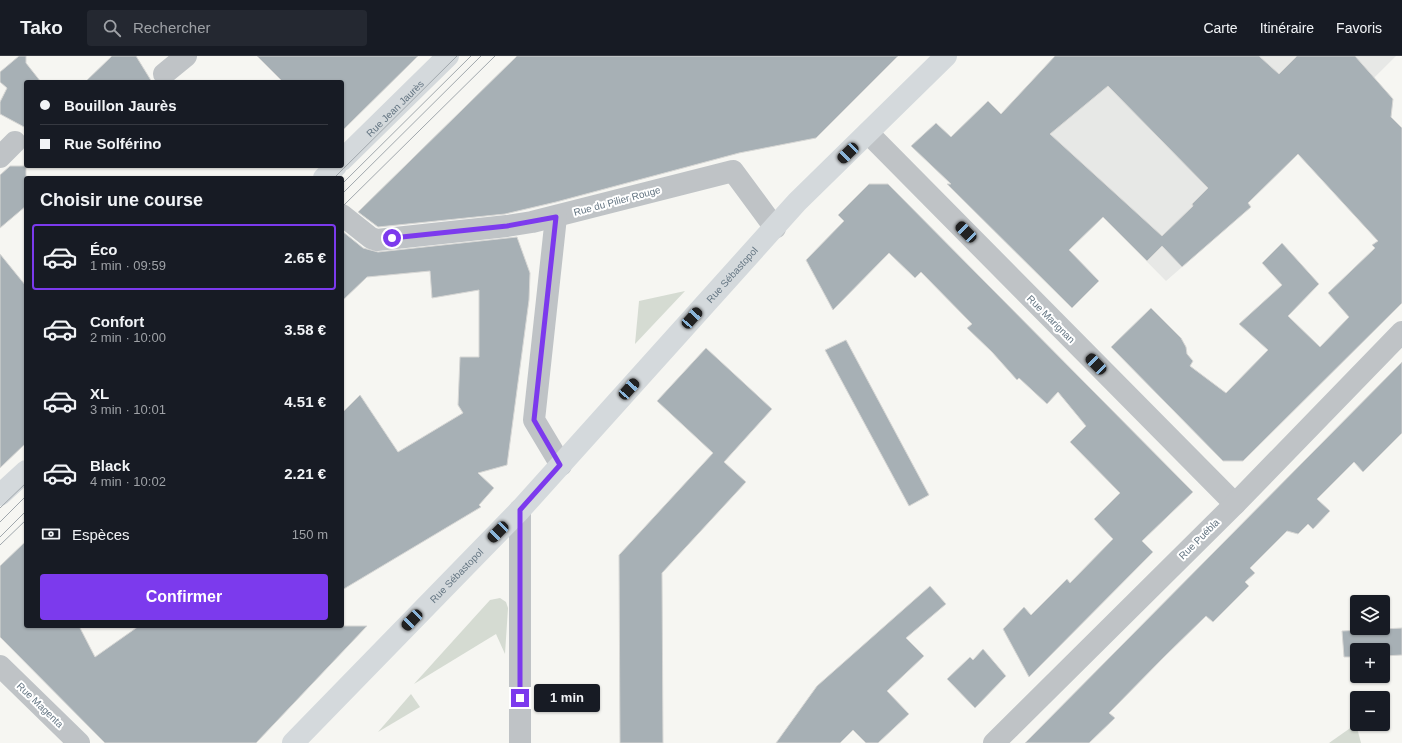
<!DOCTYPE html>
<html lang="fr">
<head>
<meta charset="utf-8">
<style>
	:root { --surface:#171b24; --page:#242831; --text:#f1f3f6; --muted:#9ea1a6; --line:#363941; --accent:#7c3aed }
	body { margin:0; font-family:Helvetica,sans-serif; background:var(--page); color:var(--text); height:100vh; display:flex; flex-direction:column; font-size:15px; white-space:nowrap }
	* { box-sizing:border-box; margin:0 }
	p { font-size:13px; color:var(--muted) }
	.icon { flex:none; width:22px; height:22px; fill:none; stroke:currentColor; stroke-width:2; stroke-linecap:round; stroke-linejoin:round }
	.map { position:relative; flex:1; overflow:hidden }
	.panel { position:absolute; left:24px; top:120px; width:320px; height:452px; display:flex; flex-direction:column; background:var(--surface); border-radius:4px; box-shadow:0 1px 3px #0004 }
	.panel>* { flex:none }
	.guide { position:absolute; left:24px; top:24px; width:320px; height:88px; border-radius:4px; box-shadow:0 1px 3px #0004; display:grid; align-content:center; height:88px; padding:0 16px; background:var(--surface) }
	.controls { position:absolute; left:1350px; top:539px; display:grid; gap:8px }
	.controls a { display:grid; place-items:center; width:40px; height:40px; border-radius:4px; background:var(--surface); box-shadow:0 1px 3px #0004; font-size:20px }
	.end { position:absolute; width:18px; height:18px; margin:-9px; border:5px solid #7c3aed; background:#fff; box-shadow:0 0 0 2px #fff }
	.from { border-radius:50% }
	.bubble { position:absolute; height:28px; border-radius:4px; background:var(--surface); box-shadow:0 1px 3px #0004; font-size:13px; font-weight:700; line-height:28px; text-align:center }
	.car { position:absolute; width:12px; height:24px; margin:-12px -6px; border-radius:5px; box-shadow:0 0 3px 1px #0007; background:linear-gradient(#222 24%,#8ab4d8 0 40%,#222 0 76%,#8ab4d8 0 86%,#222 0) }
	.guide b { display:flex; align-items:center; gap:14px; height:38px; font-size:15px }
	.guide b+b { border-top:1px solid var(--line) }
	.guide i { width:10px; height:10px; background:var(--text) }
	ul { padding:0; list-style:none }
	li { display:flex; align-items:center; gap:12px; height:66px; margin:0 8px 6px; padding:0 8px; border:2px solid transparent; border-radius:4px }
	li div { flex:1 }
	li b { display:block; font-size:15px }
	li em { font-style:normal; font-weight:700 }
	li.on { border-color:var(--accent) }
	li>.icon { width:36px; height:36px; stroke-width:1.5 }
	h2 { padding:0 16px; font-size:18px; line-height:48px }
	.pay { display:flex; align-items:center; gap:10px; height:44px; padding:0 16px; font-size:15px }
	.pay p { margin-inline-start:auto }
	.action { display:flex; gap:8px; margin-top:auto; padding:8px 16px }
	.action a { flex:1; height:46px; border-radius:4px; background:var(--accent); color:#fff; font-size:16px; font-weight:700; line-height:46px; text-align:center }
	header { display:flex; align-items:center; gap:24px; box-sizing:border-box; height:56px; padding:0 20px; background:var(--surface); border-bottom:1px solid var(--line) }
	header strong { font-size:19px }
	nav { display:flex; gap:22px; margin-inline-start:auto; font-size:14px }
	.search { width:280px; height:36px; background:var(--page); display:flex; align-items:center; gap:10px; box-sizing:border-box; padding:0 14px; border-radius:4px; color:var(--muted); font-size:15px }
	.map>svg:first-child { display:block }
	.built { fill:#e7e8e6 }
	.green { fill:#d5dbd2 }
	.building { fill:#a7b0b5; stroke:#d7d7d5; fill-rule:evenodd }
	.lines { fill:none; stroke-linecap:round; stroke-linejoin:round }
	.street { stroke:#bfc3c6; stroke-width:22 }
	.secondary { stroke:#d4d9dc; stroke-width:22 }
	.tram { stroke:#a0a7ac; stroke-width:1 }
	.route { stroke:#7c3aed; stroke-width:5 }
	.labels { text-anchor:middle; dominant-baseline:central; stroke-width:4; stroke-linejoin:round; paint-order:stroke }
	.street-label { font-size:10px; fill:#657683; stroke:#fff }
</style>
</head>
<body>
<header>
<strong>Tako</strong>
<div class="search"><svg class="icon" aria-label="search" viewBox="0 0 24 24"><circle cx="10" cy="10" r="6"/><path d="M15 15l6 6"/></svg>Rechercher</div>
<nav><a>Carte</a><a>Itinéraire</a><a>Favoris</a></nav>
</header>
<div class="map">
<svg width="1402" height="687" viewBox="0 0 1402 687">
	<rect width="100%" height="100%" fill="#f6f6f2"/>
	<!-- built -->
	<path class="built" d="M1055,0H1396L1248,147L1251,151L1166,225L1001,58Z"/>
	<!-- green -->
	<g class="green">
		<path d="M685,235L635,288L639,245Z"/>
		<path d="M500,542L506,546L508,552L505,598L496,578L414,628L490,544Z"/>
		<path d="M411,638L420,651L378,676Z"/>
		<path d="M1356,668L1361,687H1329Z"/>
	</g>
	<!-- building -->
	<g class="building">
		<path d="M19,0H26V7L41,26H26V72L0,58V46L7,32L0,26V16Z"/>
		<path d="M112,0H136L152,26H85Z"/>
		<path d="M257,0H418L342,75V26H283Z"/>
		<path d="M517,0H898L816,82L739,97L556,146L505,158L378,171L358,156Z"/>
		<path d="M1055,0H1259L1279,18L1297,0H1355L1393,43L1391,61L1402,72V247L1243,405H1223L1111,291L1151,252L1181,282L1186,291L1187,298L1193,305L1190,310L1226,337L1268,294L1239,268L1282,229L1262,207L1282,187L1319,228L1288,260L1320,291L1349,261L1328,237L1375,192L1372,189L1378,185L1298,98L1248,147L1251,151L1182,211L1162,190L1147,205L1103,161L1069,194L1099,225L1072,252L947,128H951L911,90L936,67L951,81L988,45L1001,58ZM1108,30L1208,132L1192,148L1193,150L1162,180L1050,78Z"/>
		<path d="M10,110H26V150L0,172V119Z"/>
		<path d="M869,128H888L1193,436L1142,485L1153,496L1029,621L1003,573L1024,551L1031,559L1067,523L1070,527L1113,483L1094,463L1120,437L1070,386L1086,370L1058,336L1047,348L1019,322L1017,324L992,296L967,272L972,268L921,216L915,222L889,197L833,254L806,204L844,165L838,159Z"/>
		<path d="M342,175L363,192L378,196L517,181L530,217L529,244L507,409L478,417L494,432L479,449L481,451L342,534V357L360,339L398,396L463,357L458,349L460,301H479V234L432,242L430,215L367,221L342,245Z"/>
		<path d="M0,198L26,230V387L0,412Z"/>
		<path d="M846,284L929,439L909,450L825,294Z"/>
		<path d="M706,292L772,353L724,406L746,426L662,517L663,687H620L619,499L713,397L657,345Z"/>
		<path d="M1402,306V377L1363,416L1354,406L1317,443L1330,455L1313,473L1308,468L1298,478L1287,475L1250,512L1255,517L1245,526L1249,530L1213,566L1206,560L1164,601L1109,657L1115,662L1089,687H1025Z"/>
		<path d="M26,485V570H79L95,601L139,570H367L256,687H105L0,581V510Z"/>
		<path d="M930,530L946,548L906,582L924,600L887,635L909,658L878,687H866L853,674L840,687H776L817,630Z"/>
		<path d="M1402,572V599L1383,600V594H1357V601H1344L1342,575Z"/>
		<path d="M983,593L1006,620L975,652L947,623L970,601L973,604Z"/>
	</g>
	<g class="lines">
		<!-- street -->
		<g class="street">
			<path d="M164,18L186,0"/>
			<path d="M868,77L1235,448"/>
			<path d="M0,101L15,86"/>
			<path d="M342,159L371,182L377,184L507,170L532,166L733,115L775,172"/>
			<path d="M556,161L534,364L561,409"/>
			<path d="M520,454V687"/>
			<path d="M0,610L79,687"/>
			<path d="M994,687L1235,448L1402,276"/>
		</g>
		<!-- secondary -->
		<g class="secondary">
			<path id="s1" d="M342,104L448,0"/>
			<path d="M324,122L336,110"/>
			<path d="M0,439L26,415"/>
			<path id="s2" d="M293,687L520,454L797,146L946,0"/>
		</g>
		<!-- tram -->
		<g class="tram">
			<path d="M334,122L457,0"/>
			<path d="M342,128L471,0"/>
			<path d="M342,138L481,0"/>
			<path d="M342,151L495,0"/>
			<path d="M0,452L26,427"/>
			<path d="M0,466L26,440"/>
			<path d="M0,481L26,455"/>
			<path d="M0,489L26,464"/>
		</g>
	</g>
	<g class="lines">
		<!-- route -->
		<path class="route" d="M392,182L507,170L556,161L534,364L560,409L520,454V642"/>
	</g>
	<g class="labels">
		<!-- street labels -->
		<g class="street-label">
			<text stroke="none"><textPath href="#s1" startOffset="74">Rue Jean Jaurès</textPath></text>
			<text transform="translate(617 145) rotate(-15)">Rue du Pilier Rouge</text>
			<text stroke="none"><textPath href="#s2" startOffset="642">Rue Sébastopol</textPath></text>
			<text transform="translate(1051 263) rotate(45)">Rue Marignan</text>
			<text transform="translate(1199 483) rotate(-45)">Rue Puébla</text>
			<text stroke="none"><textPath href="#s2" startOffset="234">Rue Sébastopol</textPath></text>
			<text transform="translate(40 649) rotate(44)">Rue Magenta</text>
		</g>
	</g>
</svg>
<div class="controls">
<a><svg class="icon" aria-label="layers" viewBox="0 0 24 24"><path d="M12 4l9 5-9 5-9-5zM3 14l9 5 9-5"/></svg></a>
<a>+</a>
<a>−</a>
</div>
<i class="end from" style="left:392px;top:182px"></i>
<i class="end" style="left:520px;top:642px"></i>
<div class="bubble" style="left:534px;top:628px;width:66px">1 min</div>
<i class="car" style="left:848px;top:97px;rotate:226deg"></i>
<i class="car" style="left:966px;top:176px;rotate:315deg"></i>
<i class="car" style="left:692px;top:262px;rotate:42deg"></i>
<i class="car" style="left:1096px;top:308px;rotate:316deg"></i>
<i class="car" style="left:629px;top:333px;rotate:42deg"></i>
<i class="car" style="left:498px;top:476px;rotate:225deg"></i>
<i class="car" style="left:412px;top:564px;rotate:224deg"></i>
<div class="guide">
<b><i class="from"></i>Bouillon Jaurès</b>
<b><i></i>Rue Solférino</b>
</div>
<section class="panel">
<h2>Choisir une course</h2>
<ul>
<li class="on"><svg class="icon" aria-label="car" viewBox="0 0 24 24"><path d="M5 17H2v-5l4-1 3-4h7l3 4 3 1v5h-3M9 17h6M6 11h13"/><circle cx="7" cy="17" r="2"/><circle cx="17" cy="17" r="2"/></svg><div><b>Éco</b><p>1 min · 09:59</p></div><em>2.65 €</em></li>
<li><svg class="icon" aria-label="car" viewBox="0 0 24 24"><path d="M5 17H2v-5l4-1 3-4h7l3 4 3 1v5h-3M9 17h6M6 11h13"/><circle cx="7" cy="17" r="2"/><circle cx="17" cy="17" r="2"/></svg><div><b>Confort</b><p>2 min · 10:00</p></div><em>3.58 €</em></li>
<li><svg class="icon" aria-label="car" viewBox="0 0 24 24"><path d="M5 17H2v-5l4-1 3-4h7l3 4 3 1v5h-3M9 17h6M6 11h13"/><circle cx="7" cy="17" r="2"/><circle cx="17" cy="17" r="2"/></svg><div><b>XL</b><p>3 min · 10:01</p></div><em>4.51 €</em></li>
<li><svg class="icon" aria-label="car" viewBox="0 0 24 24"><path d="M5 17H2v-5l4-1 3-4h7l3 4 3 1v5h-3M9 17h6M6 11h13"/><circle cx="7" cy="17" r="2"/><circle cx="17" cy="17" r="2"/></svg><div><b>Black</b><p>4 min · 10:02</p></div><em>2.21 €</em></li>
</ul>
<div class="pay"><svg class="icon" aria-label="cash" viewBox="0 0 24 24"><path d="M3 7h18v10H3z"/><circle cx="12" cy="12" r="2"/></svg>Espèces<p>150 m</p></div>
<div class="action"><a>Confirmer</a></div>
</section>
</div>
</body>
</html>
